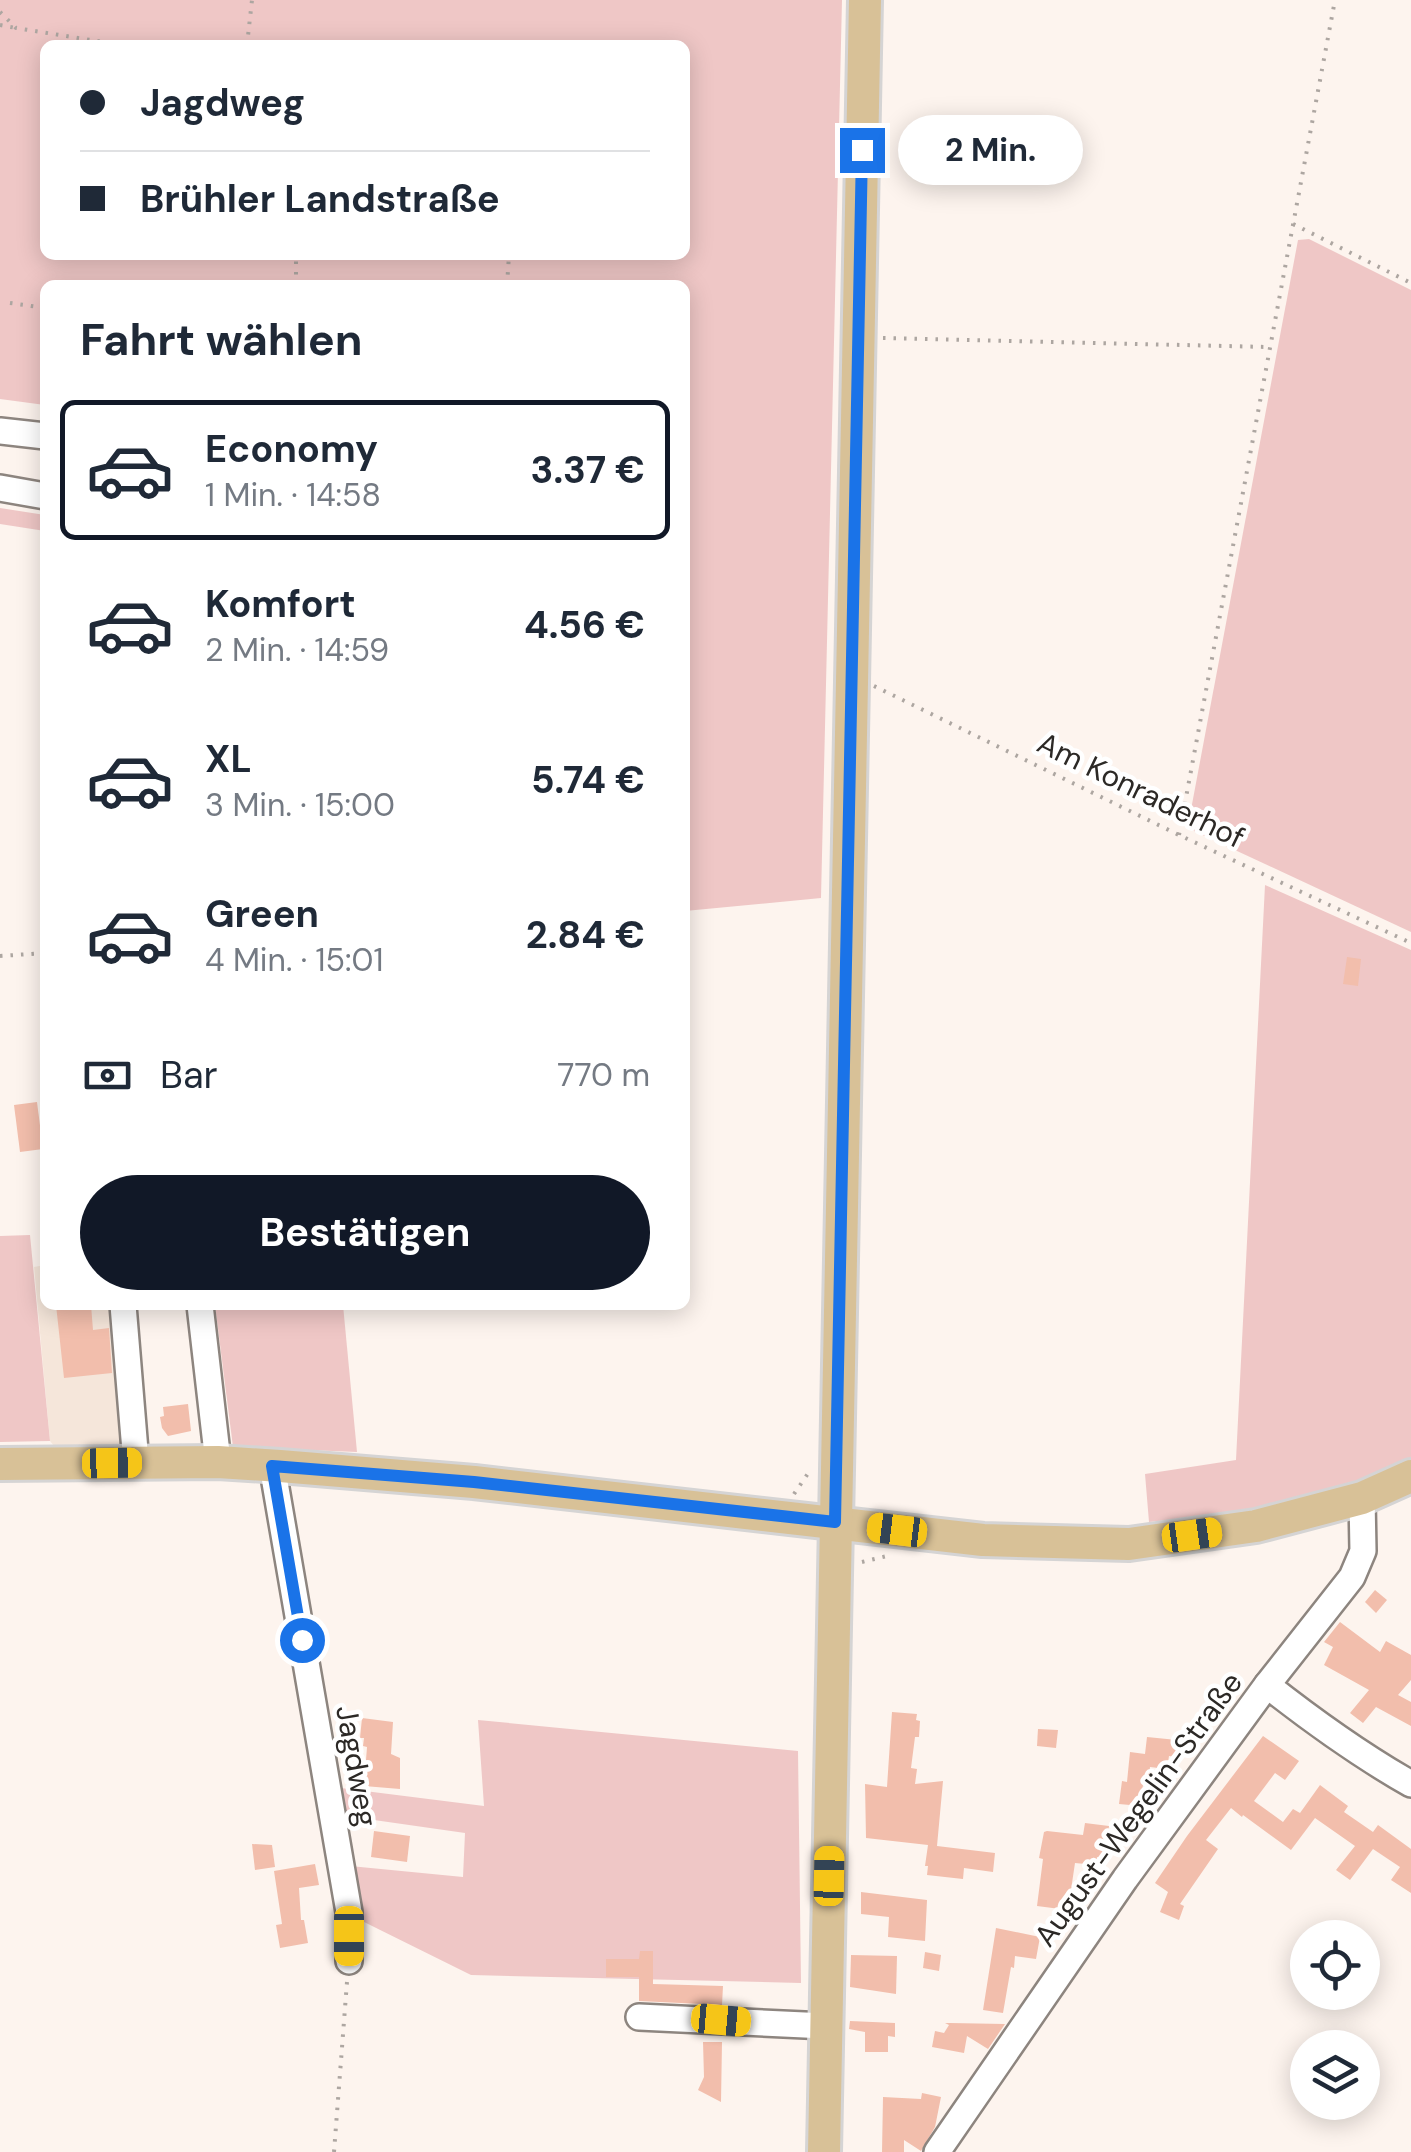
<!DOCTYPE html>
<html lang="de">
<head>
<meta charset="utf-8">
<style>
	:root { --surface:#fff; --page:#f6f6f7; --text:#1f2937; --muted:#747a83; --line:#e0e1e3; --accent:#111827 }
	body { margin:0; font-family:"DM Sans",sans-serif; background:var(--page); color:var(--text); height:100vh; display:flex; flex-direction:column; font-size:38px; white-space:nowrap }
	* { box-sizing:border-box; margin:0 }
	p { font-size:32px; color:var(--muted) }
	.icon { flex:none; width:55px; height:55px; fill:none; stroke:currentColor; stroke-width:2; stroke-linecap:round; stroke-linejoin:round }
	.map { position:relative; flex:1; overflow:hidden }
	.side { position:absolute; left:40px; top:280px; width:650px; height:1030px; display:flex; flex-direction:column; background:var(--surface); border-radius:15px; box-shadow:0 5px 25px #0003 }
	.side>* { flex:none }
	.banner { position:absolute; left:40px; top:40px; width:650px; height:220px; border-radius:15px; box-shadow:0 5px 25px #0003; display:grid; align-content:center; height:220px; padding:0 40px; background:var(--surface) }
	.tools { position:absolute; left:1290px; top:1920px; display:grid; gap:20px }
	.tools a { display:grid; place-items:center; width:90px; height:90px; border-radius:50%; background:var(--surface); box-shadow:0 5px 25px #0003; font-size:50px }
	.end { position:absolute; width:45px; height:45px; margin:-22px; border:12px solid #1a73e8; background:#fff; box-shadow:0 0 0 5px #fff }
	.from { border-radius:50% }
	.bubble { position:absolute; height:70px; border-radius:35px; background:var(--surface); box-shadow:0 5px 25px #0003; font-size:32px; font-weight:700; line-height:70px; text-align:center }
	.car { position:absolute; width:30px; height:60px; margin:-30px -15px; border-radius:12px; box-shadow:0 0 8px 2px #0007; background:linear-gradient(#f5c518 24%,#345 0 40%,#f5c518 0 76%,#345 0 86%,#f5c518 0) }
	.banner b { display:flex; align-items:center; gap:35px; height:95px; font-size:38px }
	.banner b+b { border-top:2px solid var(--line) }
	.banner i { width:25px; height:25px; background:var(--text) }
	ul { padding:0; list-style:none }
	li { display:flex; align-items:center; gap:30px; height:140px; margin:0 20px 15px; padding:0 20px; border:5px solid transparent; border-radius:15px }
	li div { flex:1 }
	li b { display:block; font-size:38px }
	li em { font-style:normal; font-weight:700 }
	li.current { border-color:var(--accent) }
	li>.icon { width:90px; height:90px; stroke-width:1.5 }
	h2 { padding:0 40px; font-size:45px; line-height:120px }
	.pay { display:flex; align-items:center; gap:25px; height:110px; padding:0 40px; font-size:38px }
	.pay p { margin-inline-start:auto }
	.cta { display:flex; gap:20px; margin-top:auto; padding:20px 40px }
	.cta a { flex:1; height:115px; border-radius:60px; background:var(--accent); color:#fff; font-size:40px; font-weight:700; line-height:115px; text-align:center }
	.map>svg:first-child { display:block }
	.built { fill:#f5e6da }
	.green { fill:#efc7c6; fill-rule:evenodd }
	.building { fill:#f2beac }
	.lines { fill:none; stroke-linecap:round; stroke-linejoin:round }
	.minor-casing { stroke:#8d857f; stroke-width:30 }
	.major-casing { stroke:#d5d4d4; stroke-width:38 }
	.path { stroke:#ada6a1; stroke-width:4; stroke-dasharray:2.5 8; stroke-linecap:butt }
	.minor { stroke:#fff; stroke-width:25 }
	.major { stroke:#d8c197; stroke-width:32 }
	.route { stroke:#1a73e8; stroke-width:12 }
	.labels { text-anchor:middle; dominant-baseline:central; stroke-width:9; stroke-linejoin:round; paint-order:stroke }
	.street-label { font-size:30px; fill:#2c2926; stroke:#fff }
</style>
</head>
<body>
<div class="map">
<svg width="1411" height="2152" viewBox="0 0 1411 2152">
	<rect width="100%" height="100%" fill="#fdf4ee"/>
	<!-- built -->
	<path class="built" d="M45,1265V1305H129L145,1445L56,1448L50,1441L34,1267Z"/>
	<!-- green -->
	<g class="green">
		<path d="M0,0H842L821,898L685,911V285H45V405L0,399ZM45,45H685V255H45Z"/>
		<path d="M1309,239L1411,290V932L1194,831L1190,815L1298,240Z"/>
		<path d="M0,508L45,515V531L0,524Z"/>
		<path d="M1265,885L1411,950V1460L1362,1482L1256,1511L1149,1522L1145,1474L1236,1460Z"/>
		<path d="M30,1235L50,1441L0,1442V1236Z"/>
		<path d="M215,1305H343L357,1452L233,1447Z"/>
		<path d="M478,1720L798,1751L801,1983L471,1975L358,1919L350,1866L463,1877L465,1833L339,1815L333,1787L484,1806Z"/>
	</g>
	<!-- building -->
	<g class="building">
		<path d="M1347,957L1361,959L1358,986L1343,984Z"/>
		<path d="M37,1102L43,1149L20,1152L14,1105Z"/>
		<path d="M56,1305H91L93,1330L109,1328L112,1373L64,1378Z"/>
		<path d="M188,1404L191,1431L168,1436L162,1428L160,1417L164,1416L163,1407Z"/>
		<path d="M1375,1590L1387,1600L1376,1613L1365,1602Z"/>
		<path d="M1340,1622L1380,1652L1386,1641L1411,1655V1680L1398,1695L1411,1702V1726L1376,1707L1363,1723L1350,1713L1369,1690L1324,1665L1333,1647L1324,1642Z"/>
		<path d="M892,1712L917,1714L916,1720L920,1721L919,1737H915L911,1768L917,1769L915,1784L943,1781L937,1846L995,1853L993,1872L964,1868L963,1879L927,1875L928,1866H925L928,1845L866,1838L865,1784L887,1787Z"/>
		<path d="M362,1718L393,1722L391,1754L400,1758V1789L364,1786L367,1747L363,1746L364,1738H360Z"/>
		<path d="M1038,1729L1058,1730L1056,1748L1037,1746Z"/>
		<path d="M1263,1736L1299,1761L1285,1780L1275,1773L1254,1801L1283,1822L1293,1809L1300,1813L1320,1785L1348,1806L1344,1812L1373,1832L1378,1825L1411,1849V1893L1391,1880L1400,1867L1373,1849L1350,1880L1336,1870L1355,1846L1315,1818L1291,1850L1243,1815L1242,1817L1231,1808L1206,1840L1218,1849L1180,1904L1184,1906L1179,1920L1160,1912L1168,1892L1155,1883L1187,1836Z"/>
		<path d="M1147,1737L1177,1740L1176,1757L1169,1756L1167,1769L1150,1767L1148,1784H1143L1141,1806L1119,1804L1122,1781L1127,1782L1130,1752L1145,1754Z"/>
		<path d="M1085,1823L1109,1826L1105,1858L1097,1857L1096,1865L1075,1863L1068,1910L1037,1906L1043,1859L1039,1858L1044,1832L1047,1831L1083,1835Z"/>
		<path d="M374,1831L410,1836L407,1862L371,1857Z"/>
		<path d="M252,1844L272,1845L275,1867L255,1870Z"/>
		<path d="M315,1864L319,1885L299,1888L301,1920H304L308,1943L280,1948L276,1925L282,1924L274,1871Z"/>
		<path d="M861,1892L927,1900L925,1941L888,1937L889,1917L861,1914Z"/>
		<path d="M996,1928L1040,1937L1036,1959L1015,1956L1014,1968L1011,1967L1003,2013L983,2010Z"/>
		<path d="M640,1951H653V1984L723,1986L722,2005L639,2001V1977H606V1959H639Z"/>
		<path d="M925,1952L941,1955L939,1971L923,1968Z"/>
		<path d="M851,1955L897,1956L896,1994L850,1987Z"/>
		<path d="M850,2021L895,2023V2037L888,2036V2052H865V2032L849,2029Z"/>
		<path d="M945,2023H950L1005,2024L988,2049L967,2036L964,2053L932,2047L935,2031L944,2033L949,2025Z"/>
		<path d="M703,2042H722L721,2102L698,2090L704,2077Z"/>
		<path d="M922,2093L941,2097L935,2127L921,2151L904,2140V2152H882L883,2097L921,2099Z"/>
	</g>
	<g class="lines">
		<!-- minor casing -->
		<g class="minor-casing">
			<g id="minor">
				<path d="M0,431L45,436"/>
				<path d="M0,488L45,496"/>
				<path d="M123,1305L136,1463"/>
				<path d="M200,1305L218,1462"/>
				<path d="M272,1465L349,1912V1961"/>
				<path d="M1267,1685C1314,1722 1360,1755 1411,1784"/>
				<path d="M639,2017L826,2026"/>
				<path d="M937,2152L1125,1879L1267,1685L1352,1577L1363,1551L1362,1498"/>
			</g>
		</g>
		<!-- major casing -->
		<g class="major-casing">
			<g id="major">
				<path d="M0,1464L218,1462L280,1466L474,1482L983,1540L1129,1544L1256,1526L1362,1498L1411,1476"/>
				<path d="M824,2152L865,0"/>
			</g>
		</g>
		<!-- path -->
		<g class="path">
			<path d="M0,12L16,28L122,45"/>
			<path d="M0,25L16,28"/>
			<path d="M247,45L252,0"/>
			<path d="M1293,224L1411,283"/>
			<path d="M296,285V255"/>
			<path d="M507,285L509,255"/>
			<path d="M10,303L45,308"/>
			<path d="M883,338L1268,347"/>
			<path d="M874,686L1179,835L1411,943"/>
			<path d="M1179,835L1335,0"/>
			<path d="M0,956L45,953"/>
			<path d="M794,1494L811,1469"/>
			<path d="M862,1562L887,1556"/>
			<path d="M334,2152L347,1982"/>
		</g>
		<!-- minor -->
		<use href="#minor" class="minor"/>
		<!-- major -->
		<use href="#major" class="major"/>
	</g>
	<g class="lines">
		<!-- route -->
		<path class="route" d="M302,1640L272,1466L474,1482L835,1522L862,150"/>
	</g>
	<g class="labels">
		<!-- street labels -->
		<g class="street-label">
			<text transform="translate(1141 790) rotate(26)">Am Konraderhof</text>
			<text transform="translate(357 1766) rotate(80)">Jagdweg</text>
			<text transform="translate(1138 1809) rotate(-54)">August-Wegelin-Straße</text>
		</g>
	</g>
</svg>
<div class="tools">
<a><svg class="icon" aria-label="locate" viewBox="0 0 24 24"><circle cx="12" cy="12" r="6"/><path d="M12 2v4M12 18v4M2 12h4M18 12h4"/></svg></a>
<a><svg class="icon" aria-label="layers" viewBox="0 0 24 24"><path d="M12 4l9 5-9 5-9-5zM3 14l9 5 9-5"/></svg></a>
</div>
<i class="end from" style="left:302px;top:1640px"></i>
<i class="end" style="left:862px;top:150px"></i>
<div class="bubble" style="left:898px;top:115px;width:185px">2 Min.</div>
<i class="car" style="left:112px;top:1463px;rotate:89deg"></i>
<i class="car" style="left:897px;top:1530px;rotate:277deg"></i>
<i class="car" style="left:1192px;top:1535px;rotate:82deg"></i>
<i class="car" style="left:829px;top:1876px;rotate:1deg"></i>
<i class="car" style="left:349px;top:1936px;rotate:180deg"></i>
<i class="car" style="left:721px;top:2020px;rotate:95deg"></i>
<div class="banner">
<b><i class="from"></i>Jagdweg</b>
<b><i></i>Brühler Landstraße</b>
</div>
<section class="side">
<h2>Fahrt wählen</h2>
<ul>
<li class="current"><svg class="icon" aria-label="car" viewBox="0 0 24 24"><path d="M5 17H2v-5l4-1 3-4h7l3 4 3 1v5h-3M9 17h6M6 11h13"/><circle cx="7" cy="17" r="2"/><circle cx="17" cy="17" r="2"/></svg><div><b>Economy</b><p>1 Min. · 14:58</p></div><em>3.37 €</em></li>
<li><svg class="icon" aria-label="car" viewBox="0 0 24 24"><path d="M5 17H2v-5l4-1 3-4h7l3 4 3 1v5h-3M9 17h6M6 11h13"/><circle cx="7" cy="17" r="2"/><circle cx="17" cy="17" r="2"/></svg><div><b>Komfort</b><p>2 Min. · 14:59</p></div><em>4.56 €</em></li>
<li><svg class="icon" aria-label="car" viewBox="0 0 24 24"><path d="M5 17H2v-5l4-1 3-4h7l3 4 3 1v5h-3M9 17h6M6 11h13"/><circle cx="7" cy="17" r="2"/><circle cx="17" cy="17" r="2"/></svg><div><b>XL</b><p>3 Min. · 15:00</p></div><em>5.74 €</em></li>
<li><svg class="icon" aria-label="car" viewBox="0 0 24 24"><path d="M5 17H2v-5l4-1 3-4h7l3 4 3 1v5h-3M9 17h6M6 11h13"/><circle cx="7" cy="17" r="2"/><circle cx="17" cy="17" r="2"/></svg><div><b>Green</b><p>4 Min. · 15:01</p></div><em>2.84 €</em></li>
</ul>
<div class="pay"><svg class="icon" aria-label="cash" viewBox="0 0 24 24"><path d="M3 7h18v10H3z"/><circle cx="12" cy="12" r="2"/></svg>Bar<p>770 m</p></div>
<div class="cta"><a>Bestätigen</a></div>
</section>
</div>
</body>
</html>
